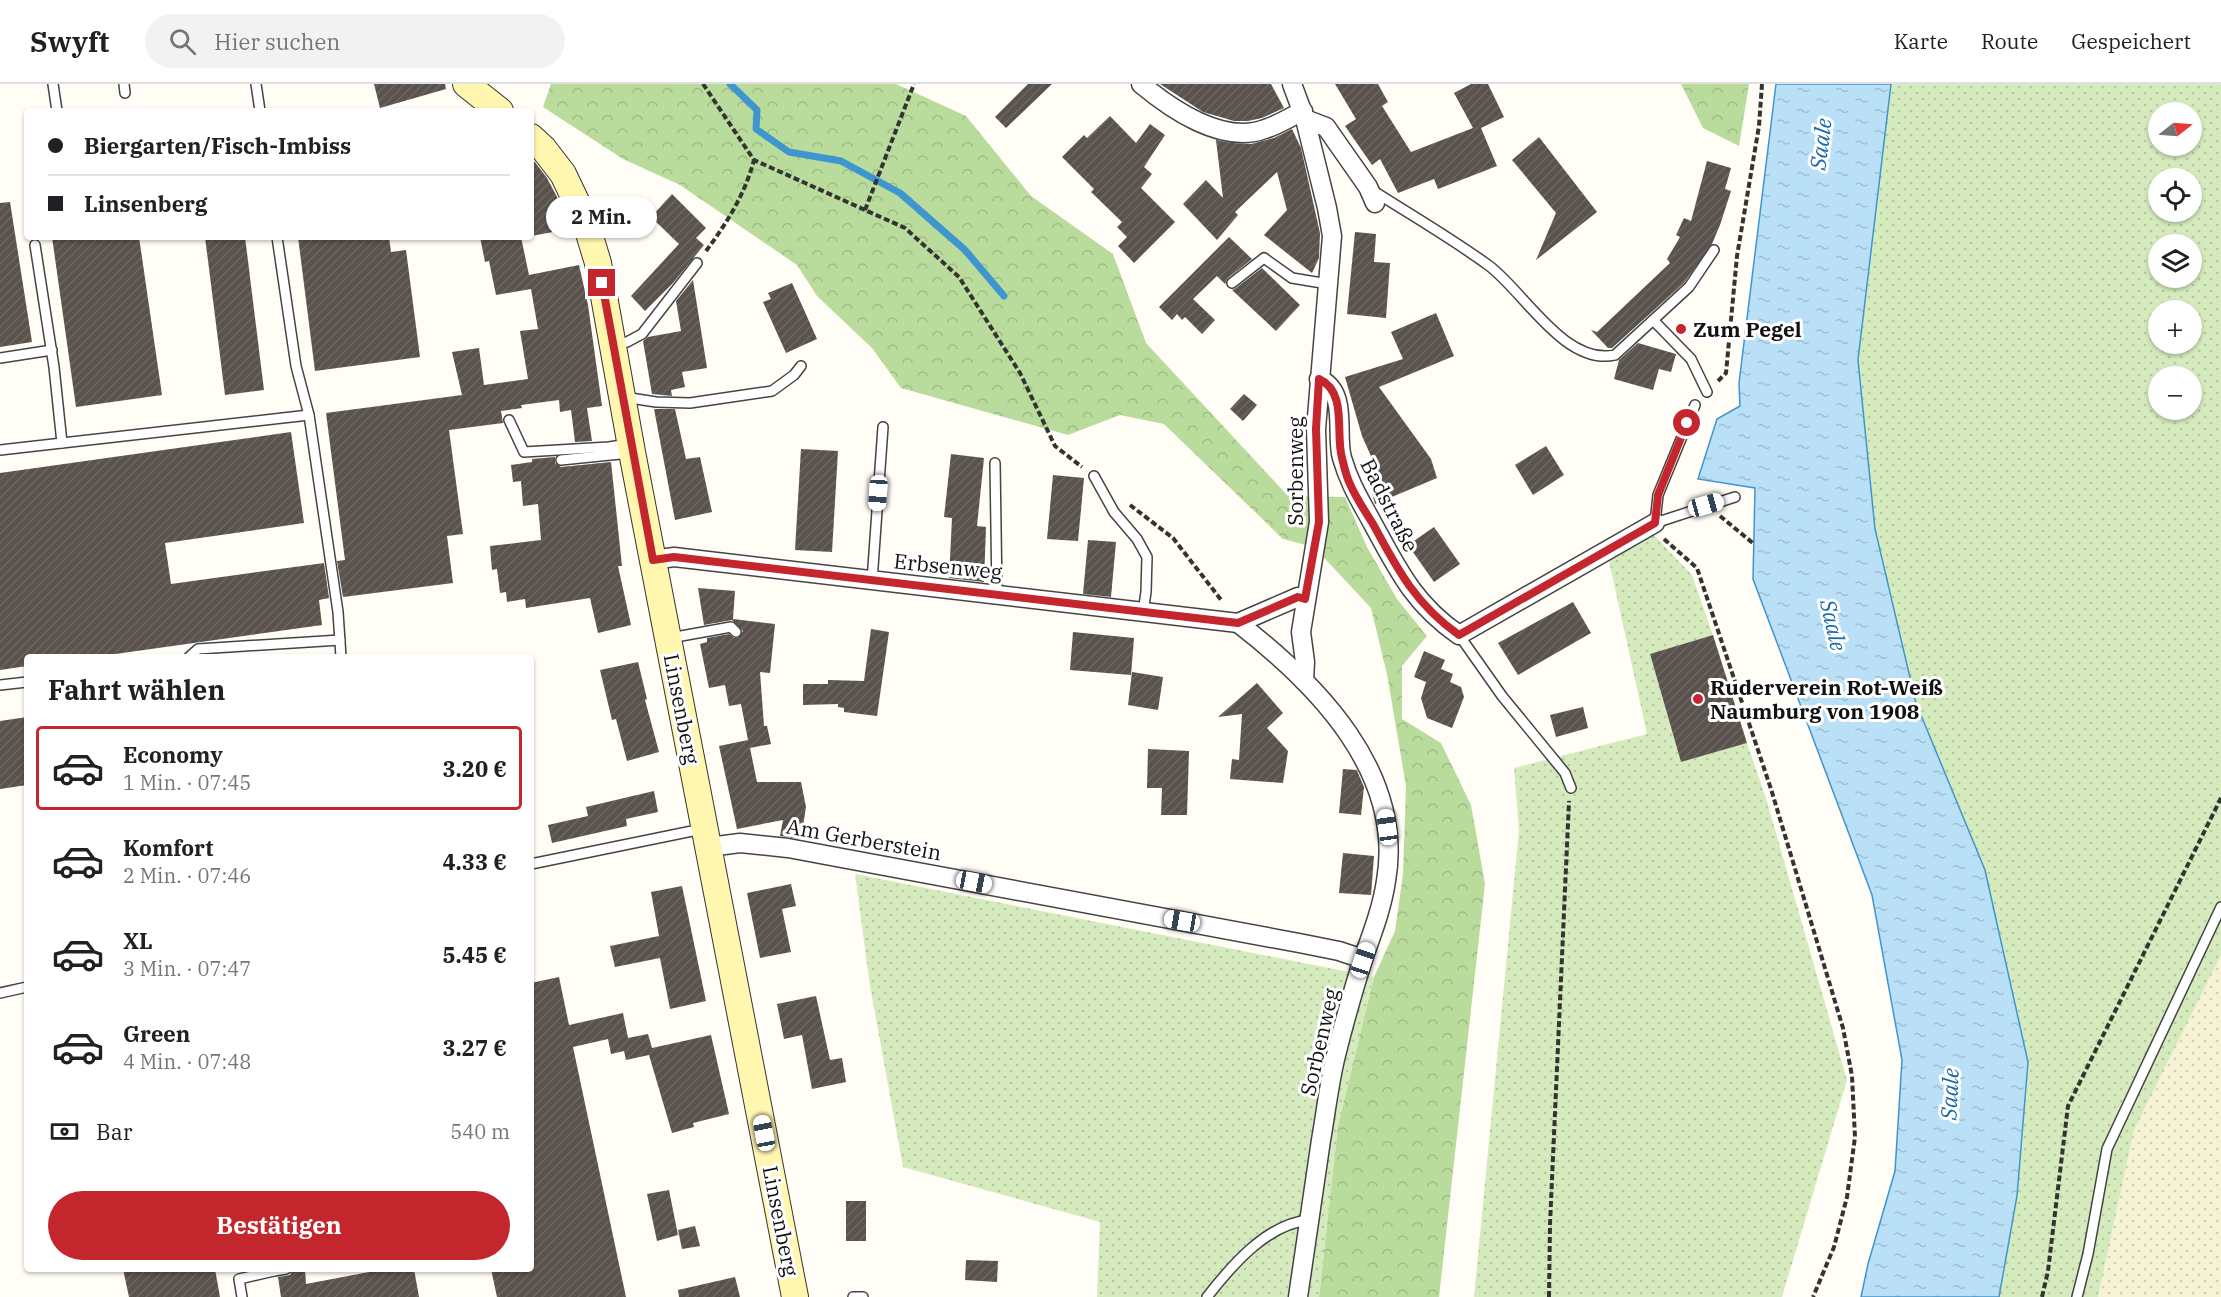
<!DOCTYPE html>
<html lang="de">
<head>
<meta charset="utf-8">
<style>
	:root { --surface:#fff; --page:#f2f2f2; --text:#202124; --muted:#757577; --line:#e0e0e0; --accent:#c4262e }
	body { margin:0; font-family:"IBM Plex Serif",serif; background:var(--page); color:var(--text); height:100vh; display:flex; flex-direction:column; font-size:22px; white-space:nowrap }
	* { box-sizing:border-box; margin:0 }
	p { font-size:20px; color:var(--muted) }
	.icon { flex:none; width:33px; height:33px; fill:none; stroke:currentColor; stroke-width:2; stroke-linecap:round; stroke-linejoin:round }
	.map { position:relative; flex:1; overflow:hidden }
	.side { position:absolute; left:24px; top:570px; width:510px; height:618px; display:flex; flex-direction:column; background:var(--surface); border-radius:6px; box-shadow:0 2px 4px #0004 }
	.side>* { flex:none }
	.top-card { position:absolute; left:24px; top:24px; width:510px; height:132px; border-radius:6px; box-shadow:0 2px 4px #0004; display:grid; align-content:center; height:132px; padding:0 24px; background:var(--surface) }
	.needle { width:39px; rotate:73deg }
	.fabs { position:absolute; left:2148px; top:18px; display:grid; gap:12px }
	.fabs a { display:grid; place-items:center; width:54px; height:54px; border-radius:50%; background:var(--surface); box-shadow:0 2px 4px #0004; font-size:30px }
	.end { position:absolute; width:27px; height:27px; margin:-14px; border:8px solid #c4262e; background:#fff; box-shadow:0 0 0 3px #fff }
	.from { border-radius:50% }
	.bubble { position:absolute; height:42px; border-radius:21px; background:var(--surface); box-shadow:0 2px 4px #0004; font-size:20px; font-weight:700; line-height:42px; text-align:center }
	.car { position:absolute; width:18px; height:36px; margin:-18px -9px; border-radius:8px; box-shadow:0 0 4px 2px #0007; background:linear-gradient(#fff 24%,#345 0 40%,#fff 0 76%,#345 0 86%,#fff 0) }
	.top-card b { display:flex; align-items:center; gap:21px; height:57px; font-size:22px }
	.top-card b+b { border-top:2px solid var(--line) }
	.top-card i { width:15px; height:15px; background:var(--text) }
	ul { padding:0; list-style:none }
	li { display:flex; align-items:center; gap:18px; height:84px; margin:0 12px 9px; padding:0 12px; border:3px solid transparent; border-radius:6px }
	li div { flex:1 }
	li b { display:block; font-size:22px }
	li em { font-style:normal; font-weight:700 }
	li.current { border-color:var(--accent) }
	li>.icon { width:54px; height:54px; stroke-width:1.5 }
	h2 { padding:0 24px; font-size:27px; line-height:72px }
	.pay { display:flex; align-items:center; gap:15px; height:66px; padding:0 24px; font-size:22px }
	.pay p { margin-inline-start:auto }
	.action { display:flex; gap:12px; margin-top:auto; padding:12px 24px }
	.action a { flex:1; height:69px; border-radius:36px; background:var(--accent); color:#fff; font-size:24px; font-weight:700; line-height:69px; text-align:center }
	header { display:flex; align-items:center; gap:36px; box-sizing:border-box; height:84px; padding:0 30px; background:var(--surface); border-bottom:2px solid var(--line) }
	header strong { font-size:28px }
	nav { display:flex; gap:33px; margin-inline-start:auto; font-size:21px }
	.search { width:420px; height:54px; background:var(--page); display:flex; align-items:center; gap:15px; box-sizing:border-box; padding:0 21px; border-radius:33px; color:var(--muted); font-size:22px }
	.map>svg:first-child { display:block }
	.farmland { fill:url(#farmland-dots) }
	.grass { fill:url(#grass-dots); fill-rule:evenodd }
	.forest { fill:url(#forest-crowns) }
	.water { fill:url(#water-ripples); stroke:#3f96cf; stroke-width:1.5 }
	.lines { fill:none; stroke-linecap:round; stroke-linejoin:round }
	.stream { stroke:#3f96cf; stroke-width:7 }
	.building { fill:url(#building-hatch) }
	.lane-casing { stroke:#444; stroke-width:12 }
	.street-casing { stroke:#444; stroke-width:21 }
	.secondary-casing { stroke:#333; stroke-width:28 }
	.path { stroke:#333; stroke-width:4; stroke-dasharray:6 3; stroke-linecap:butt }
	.lane { stroke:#fff; stroke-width:9 }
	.street { stroke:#fff; stroke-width:18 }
	.secondary { stroke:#fff6b0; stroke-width:26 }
	.route { stroke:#c4262e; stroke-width:8 }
	.poi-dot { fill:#c4262e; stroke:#fff; stroke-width:2 }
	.labels { text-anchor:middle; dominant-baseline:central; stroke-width:6; stroke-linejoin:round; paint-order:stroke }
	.poi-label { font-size:21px; font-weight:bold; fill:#111; stroke:#fff; text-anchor:start }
	.street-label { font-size:21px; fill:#111; stroke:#fff }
	.water-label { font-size:22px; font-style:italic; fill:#1768a6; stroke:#fff }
</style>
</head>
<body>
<header>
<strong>Swyft</strong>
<div class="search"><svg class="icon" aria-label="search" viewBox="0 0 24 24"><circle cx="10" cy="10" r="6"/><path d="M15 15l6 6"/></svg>Hier suchen</div>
<nav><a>Karte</a><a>Route</a><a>Gespeichert</a></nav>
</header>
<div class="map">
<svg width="2221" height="1213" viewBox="0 0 2221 1213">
	<defs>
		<pattern id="farmland-dots" width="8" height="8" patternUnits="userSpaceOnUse" patternTransform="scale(1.5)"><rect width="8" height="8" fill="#f6f3d4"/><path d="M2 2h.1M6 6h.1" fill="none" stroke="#d2cfb5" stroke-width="1.8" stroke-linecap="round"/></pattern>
		<pattern id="grass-dots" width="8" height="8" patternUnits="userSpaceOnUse" patternTransform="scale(1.5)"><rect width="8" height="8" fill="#d5ebbd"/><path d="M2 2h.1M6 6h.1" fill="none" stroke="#b6c8a1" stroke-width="1.8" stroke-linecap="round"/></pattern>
		<pattern id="forest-crowns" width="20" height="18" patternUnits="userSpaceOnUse" patternTransform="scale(1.5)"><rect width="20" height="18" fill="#b9dc9c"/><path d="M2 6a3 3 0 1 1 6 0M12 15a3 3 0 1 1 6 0" fill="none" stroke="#9ebc85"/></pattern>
		<pattern id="water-ripples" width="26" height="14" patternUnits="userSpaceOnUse" patternTransform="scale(1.5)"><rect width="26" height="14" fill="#b9e0f7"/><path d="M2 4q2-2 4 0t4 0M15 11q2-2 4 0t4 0" fill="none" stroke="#9ebfd3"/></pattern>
		<pattern id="building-hatch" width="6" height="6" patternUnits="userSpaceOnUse" patternTransform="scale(1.5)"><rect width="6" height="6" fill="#5a524d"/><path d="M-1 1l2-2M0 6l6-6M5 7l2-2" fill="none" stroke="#6d6662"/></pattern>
	</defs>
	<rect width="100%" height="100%" fill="#fffdf5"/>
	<!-- farmland -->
	<path class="farmland" d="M2221,871V1213H2098L2134,1046Z"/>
	<!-- grass -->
	<g class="grass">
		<path d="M1891,0H2221V871L2134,1046L2098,1213H1999L2017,1112L1985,786L1916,619L1875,445L1858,276ZM2158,28H2192V62H2158ZM2158,94H2192V128H2158ZM2158,160H2192V194H2158ZM2158,226H2192V260H2158ZM2158,292H2192V326H2158Z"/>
		<path d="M1653,450L1692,491L1713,551L1650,570L1681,678L1747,659L1766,714L1847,996L1782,1213H1474L1519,746L1514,684L1647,650L1609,477Z"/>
		<path d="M855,790L1374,893L1338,1042L1319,1213H1097L1100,1138L903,1083L870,902Z"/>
	</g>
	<!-- forest -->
	<g class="forest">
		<path d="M551,0H896L966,32L1031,112L1113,170L1146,259L1288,412L1345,413L1367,463L1397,515L1427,552L1402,582V635L1441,659L1471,721L1485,800L1439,1213H1319L1338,1042L1374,893L1395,847L1403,790L1406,702L1387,590L1371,524L1314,463L1283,455L1164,340L1120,331L1068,351L901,304L872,264L817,212L797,181L680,101L623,75L543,23Z"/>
		<path d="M1681,0H1749L1739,62L1703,44Z"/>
	</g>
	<!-- water -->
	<path class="water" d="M1776,0H1891L1858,276L1875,445L1916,619L1985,786L2028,978L2017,1112L1999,1213H1861L1868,1180L1895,1087L1902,976L1872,811L1753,495L1755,404L1698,395L1717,335L1740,322L1739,299Z"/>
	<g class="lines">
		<!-- stream -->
		<path class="stream" d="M730,0L757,26L756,45L789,68L841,77L900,109L965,166L1004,212"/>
	</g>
	<!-- building -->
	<g class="building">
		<path d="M374,0H445L446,5L380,24Z"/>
		<path d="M1028,0H1052L1006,44L995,33Z"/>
		<path d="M1160,0H1271L1284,24L1262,34L1248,37H1234L1203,28Z"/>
		<path d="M1335,0H1378L1388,18L1382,22L1411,68L1473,44L1454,9L1471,0H1488L1504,33L1481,44L1497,82L1438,105L1434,95L1398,109L1380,75L1372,81L1345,42L1356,35Z"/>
		<path d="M1110,32L1136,59L1150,40L1165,51L1144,83L1152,90L1141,104L1175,138L1134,179L1118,162L1127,153L1117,143L1122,138L1091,108L1094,105L1062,73L1084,51L1087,54Z"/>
		<path d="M1292,45L1301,64L1320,149L1319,174L1312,189L1264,151L1287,126L1277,88L1235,128L1238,131L1217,156L1183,120L1206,96L1223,114L1216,56L1232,59L1251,60L1274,54Z"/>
		<path d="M1539,53L1597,128L1536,176L1556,129L1512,76Z"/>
		<path d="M531,73L547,94L557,113L564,146L531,152Z"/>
		<path d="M1707,77L1731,84L1725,105L1731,107L1720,141L1712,160L1684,199L1612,264H1608L1591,246L1597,248L1670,179L1667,175L1680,153L1676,151L1684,134L1691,137Z"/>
		<path d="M672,110L706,144L696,154L704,161L673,199L645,227L631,212L679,160L651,133Z"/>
		<path d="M10,118L32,258L0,263V119Z"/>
		<path d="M1355,148L1376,150L1374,178L1390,179L1386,234L1347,230Z"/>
		<path d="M52,153H139L162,311L76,323Z"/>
		<path d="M205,153H245L264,306L225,311Z"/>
		<path d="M298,153H389L391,168L406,166L420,273L315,287Z"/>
		<path d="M480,153H521L529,191L579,181L588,221L602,322L587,324L592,357L575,358L571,326L560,328L559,316L521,321L522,324L501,327L503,339L449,346L463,450L447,452L453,499L343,513L337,477L345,476L326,329L462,311L452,268L479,264L484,301L528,295L520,247L538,245L531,205L496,211L489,177L485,178Z"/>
		<path d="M1229,153L1252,175L1228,194L1225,200L1217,192L1193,215L1215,236L1202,250L1185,233L1182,236L1177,230L1172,236L1159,223Z"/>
		<path d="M1262,184L1300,221L1276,247L1232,206L1236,204Z"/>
		<path d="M693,196L707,284L682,288L685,303L671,306L672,312L652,310L643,257L648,253L681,247L676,217Z"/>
		<path d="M792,199L817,255L786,269L763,218L771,215L768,209Z"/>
		<path d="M1436,229L1454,272L1379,303L1431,375L1437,394L1375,420L1370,402L1383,399L1362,352L1345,293L1403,275L1391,248Z"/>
		<path d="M1638,259L1676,270L1671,288L1659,285L1653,306L1614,295L1619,276Z"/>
		<path d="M1244,310L1257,321L1243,337L1230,325Z"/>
		<path d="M654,325H675L686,375L700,373L712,428L675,436Z"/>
		<path d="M291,348L304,439L165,459L171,500L324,479L329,514L319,516L322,541L94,573H27V582L0,586V389Z"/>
		<path d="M1546,362L1564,391L1533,411L1515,381Z"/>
		<path d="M801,365L838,367L832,468L795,466Z"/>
		<path d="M951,370L984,374L977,442L986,443L984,498L949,494L952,434L944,433Z"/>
		<path d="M555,373V379L561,383L611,378L622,482H618L631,541L598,549L590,514L526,524L525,515L507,518L506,508L500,509L497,485L492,486L490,462L541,456L538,420L523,422L521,397L513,398L511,381L532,378V375Z"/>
		<path d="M1053,391L1084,394L1078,457L1047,455Z"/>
		<path d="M1434,443L1460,480L1434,498L1408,461Z"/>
		<path d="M1088,456L1116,458L1111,513L1083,510Z"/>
		<path d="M698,504L735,507L733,535L775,540L770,589L760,588L764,642H767L771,660L750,664L757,698H801L806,723L801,755L780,752L783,736L737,745L719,662L748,656L741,620L729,622L725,601L709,604L700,560L707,558V554L729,550L734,554H738L743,547L732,536L704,541Z"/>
		<path d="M1573,518L1591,549L1518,591L1498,559Z"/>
		<path d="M871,545L889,548L877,632L844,628V624L838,623V620L803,621V600H828V596L864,597Z"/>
		<path d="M1073,548L1134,554L1131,591L1070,586Z"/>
		<path d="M1713,551L1747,659L1681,678L1650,570Z"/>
		<path d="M1424,567L1445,576L1441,585L1453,590L1450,598L1461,603L1464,613L1452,644L1427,634L1421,614L1426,598L1414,593Z"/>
		<path d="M638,578L647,615L645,616L659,668L627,677L616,635L612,636L600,586Z"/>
		<path d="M1132,588L1163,593L1158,626L1128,621Z"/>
		<path d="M1257,599L1283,629L1267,644L1288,667L1283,699L1230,695L1232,675L1239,676L1242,630L1218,633Z"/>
		<path d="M1583,623L1588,644L1556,653L1550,631Z"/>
		<path d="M27,633V701L0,705V637Z"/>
		<path d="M1148,665L1189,667L1187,731H1161L1162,704H1147Z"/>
		<path d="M1343,685L1357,686L1358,689L1364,703L1361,731L1339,729Z"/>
		<path d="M654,707L658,728L626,735L627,742L552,759L548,741L588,732L586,723Z"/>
		<path d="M1343,769L1374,772L1371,811L1339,809Z"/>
		<path d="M791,800L796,822L782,825L791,868L760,874L747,809Z"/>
		<path d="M682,802L706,917L670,925L660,874L615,883L610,862L659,852L651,808Z"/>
		<path d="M559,893L569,941L623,929L628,954L648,950L652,964L711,951L729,1030L693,1039L694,1043L672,1049L649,971L626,976L624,967L611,970L608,955L573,963L626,1213H497L491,1185H531V899Z"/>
		<path d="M816,912L830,976L842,974L846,998L812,1005L802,951L784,955L777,920Z"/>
		<path d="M669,1106L678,1151L657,1157L647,1110Z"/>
		<rect x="846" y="1117" width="20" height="40"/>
		<path d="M695,1142L700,1162L682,1165L678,1146Z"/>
		<path d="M966,1176L998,1177L997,1198L965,1196Z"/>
		<path d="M123,1185H215L220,1213H129Z"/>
		<path d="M293,1185H305L306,1200L385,1185H414L419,1213H281L278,1193L290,1191Z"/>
		<path d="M735,1193L740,1213H679L678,1206Z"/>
	</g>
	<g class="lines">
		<!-- lane casing -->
		<g class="lane-casing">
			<g id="lane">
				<path d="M53,0L57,27"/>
				<path d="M124,0L125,9"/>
				<path d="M256,0L260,27"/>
				<path d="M1372,106C1411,131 1451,154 1488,181C1523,206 1564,282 1615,271L1689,203L1714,166"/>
				<path d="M277,153L296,282L309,331L338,528L341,573"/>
				<path d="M35,161L54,283L62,359"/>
				<path d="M1232,199L1264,174L1292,194L1328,200"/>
				<path d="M1653,236L1691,275L1707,308"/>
				<path d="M613,260L627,258L642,250L697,179"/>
				<path d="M0,274L52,266"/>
				<path d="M624,313L656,318L690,319L772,307L794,291L801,282"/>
				<path d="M1695,321L1658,411L1655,439L1735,413"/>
				<path d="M509,336L524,368L609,363L629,360"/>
				<path d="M0,366L309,331"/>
				<path d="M561,376L630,369"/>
				<path d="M995,379L997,510"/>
				<path d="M1094,392L1114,428L1137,455L1147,473L1146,508L1143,528"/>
				<path d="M872,497L883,343"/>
				<path d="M1459,551L1502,612L1565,689L1571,704"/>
				<path d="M670,554L731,543L736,548"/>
				<path d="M189,573L198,565L340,556"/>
				<path d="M0,601L27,598"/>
				<path d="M531,780L702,745"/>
				<path d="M0,909L27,903"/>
				<path d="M274,1187L286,1185"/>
				<path d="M242,1213L239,1195L274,1187L273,1185"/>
				<path d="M853,1213H863"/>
				<path d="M1207,1213C1232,1181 1267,1140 1309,1136"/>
				<path d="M2077,1213L2088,1170L2107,1065L2221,823"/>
			</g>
		</g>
		<!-- street casing -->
		<g class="street-casing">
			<g id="street">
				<path d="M1141,0C1171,25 1223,61 1265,45C1278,41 1290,33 1303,27"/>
				<path d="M1292,0L1305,35L1327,124L1332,152L1316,345L1319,438L1301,548L1305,578L1304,597"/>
				<path d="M1305,35L1326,43L1368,103L1375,119"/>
				<path d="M1319,295C1349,308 1335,350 1342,374C1350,401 1360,416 1373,440C1398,486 1414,520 1459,551L1655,439"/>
				<path d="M653,476L674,473L1238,539L1298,513L1305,515"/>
				<path d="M1238,539C1317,600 1405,689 1386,797C1382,824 1372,850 1363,875C1353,907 1344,939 1336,971C1329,999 1326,1028 1321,1056C1313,1108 1306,1161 1298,1213"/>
				<path d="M709,763L740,759L788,764L1299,859L1339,867L1363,875"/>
			</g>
		</g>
		<!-- secondary casing -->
		<g class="secondary-casing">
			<g id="secondary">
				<path d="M466,0L500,27"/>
				<path d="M531,53L543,64L563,90L585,136L598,179L632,368L795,1213"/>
			</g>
		</g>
		<!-- path -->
		<g class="path">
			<path d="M703,0L754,76L905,144L959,193L1020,289L1055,362L1082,383"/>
			<path d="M865,126L914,0"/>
			<path d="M706,167C727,139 745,110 754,76"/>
			<path d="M1718,297L1726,289L1737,172L1759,42L1762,0"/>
			<path d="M1130,421L1173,454L1222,517"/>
			<path d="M1720,432L1754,460"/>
			<path d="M1664,455L1697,484L1771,705L1843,944L1852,992L1855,1053L1847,1113L1834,1163L1813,1213"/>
			<path d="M1549,1213L1550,1140L1569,717"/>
			<path d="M2042,1213L2048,1187L2068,1022L2221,714"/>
		</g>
		<!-- lane -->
		<use href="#lane" class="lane"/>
		<!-- street -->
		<use href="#street" class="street"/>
		<!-- secondary -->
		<use href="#secondary" class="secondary"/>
	</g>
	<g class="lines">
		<!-- route -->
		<path class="route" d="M602,199L653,476L674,473L1238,539L1298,513L1305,515L1319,438L1316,345L1319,295C1348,308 1335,350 1342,374C1344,382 1346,392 1350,400C1356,414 1365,427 1373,440C1397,485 1416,521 1459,551L1655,439L1658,411L1687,339"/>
	</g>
	<!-- markers -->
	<g class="poi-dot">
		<circle cx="1681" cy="245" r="6"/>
		<circle cx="1698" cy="615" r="6"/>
	</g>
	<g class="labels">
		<!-- poi labels -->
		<g class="poi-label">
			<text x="1693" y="245">Zum Pegel</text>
			<text x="1710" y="603">Ruderverein Rot-Weiß<tspan x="1710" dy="24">Naumburg von 1908</tspan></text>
		</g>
		<!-- street labels -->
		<g class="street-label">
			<text transform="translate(1295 387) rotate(-90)">Sorbenweg</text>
			<text transform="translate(1390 421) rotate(63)">Badstraße</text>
			<text transform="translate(948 482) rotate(6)">Erbsenweg</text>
			<text transform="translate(682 625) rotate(79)">Linsenberg</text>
			<text transform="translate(864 755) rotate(10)">Am Gerberstein</text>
			<text transform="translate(1319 958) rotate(-77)">Sorbenweg</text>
			<text transform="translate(781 1137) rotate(79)">Linsenberg</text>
		</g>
		<!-- water labels -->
		<g class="water-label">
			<text transform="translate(1820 60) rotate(-83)">Saale</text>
			<text transform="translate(1834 541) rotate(77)">Saale</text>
			<text transform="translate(1949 1010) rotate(-87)">Saale</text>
		</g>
	</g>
</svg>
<div class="fabs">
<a><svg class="needle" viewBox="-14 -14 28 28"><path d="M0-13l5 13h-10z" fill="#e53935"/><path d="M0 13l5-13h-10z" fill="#757577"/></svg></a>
<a><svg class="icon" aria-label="locate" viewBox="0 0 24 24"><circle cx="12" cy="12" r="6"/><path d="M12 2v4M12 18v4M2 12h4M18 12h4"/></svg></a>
<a><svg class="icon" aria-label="layers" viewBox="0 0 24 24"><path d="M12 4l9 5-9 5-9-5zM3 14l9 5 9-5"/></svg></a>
<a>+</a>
<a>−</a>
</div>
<i class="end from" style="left:1687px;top:339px"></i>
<i class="end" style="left:602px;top:199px"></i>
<div class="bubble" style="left:546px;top:112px;width:111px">2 Min.</div>
<i class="car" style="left:878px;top:409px;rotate:184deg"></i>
<i class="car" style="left:1706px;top:421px;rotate:74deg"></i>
<i class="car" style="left:1387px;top:743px;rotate:352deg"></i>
<i class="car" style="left:974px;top:798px;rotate:101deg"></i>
<i class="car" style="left:1182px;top:837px;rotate:280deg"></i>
<i class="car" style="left:1363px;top:876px;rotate:18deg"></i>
<i class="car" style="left:764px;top:1049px;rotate:349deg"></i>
<div class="top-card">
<b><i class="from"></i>Biergarten/Fisch-Imbiss</b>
<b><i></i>Linsenberg</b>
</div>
<section class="side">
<h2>Fahrt wählen</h2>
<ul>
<li class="current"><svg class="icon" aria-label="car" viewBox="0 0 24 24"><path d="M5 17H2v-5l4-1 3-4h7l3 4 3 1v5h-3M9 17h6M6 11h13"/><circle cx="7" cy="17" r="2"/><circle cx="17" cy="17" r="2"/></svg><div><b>Economy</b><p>1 Min. · 07:45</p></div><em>3.20 €</em></li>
<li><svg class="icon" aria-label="car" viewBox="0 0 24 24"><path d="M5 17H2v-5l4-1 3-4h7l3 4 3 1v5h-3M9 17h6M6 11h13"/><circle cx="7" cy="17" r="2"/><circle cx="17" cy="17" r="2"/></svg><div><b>Komfort</b><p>2 Min. · 07:46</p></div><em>4.33 €</em></li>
<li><svg class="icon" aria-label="car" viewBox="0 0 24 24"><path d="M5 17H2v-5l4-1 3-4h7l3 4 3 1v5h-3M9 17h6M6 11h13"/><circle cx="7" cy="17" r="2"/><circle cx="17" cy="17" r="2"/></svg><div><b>XL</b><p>3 Min. · 07:47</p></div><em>5.45 €</em></li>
<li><svg class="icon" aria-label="car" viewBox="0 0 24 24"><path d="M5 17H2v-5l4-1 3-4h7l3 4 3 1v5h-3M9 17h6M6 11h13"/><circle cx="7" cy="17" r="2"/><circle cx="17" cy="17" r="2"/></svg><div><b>Green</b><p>4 Min. · 07:48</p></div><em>3.27 €</em></li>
</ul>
<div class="pay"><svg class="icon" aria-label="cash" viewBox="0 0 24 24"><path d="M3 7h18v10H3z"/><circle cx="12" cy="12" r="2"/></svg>Bar<p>540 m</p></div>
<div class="action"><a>Bestätigen</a></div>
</section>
</div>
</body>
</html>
